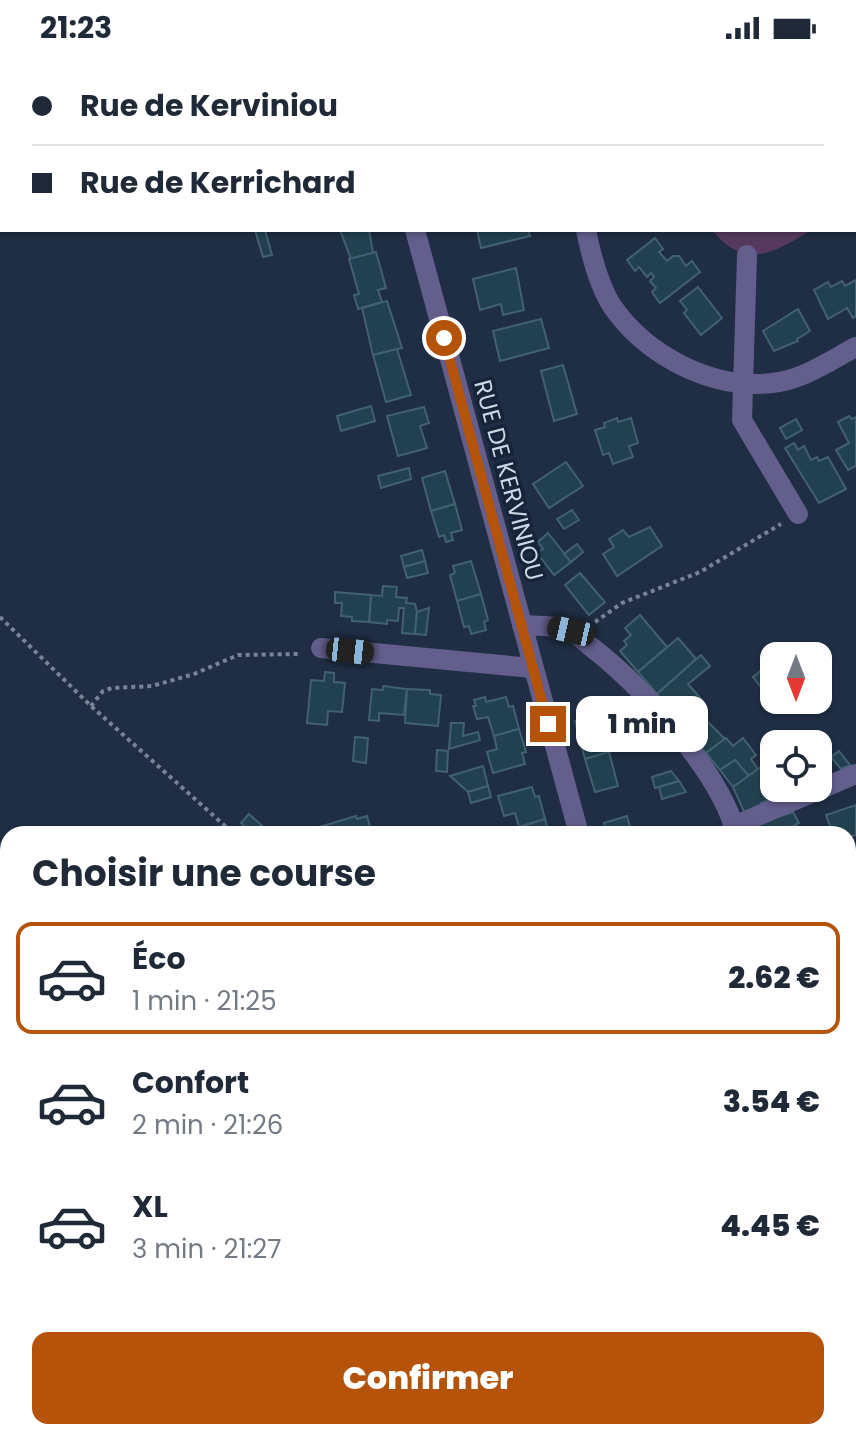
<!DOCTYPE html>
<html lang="fr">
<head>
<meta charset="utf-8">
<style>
	:root { --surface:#fff; --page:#f6f6f7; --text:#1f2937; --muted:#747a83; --line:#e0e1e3; --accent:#b45309 }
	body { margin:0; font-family:Poppins,sans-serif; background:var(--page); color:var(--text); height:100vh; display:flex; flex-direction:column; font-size:30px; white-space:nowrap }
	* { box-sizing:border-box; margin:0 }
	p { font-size:26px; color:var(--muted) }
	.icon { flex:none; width:44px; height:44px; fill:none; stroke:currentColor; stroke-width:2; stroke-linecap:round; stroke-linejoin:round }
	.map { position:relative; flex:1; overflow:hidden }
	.details { position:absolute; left:0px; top:770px; width:856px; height:614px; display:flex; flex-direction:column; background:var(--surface); border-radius:24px 24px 0 0; box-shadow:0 2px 6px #0004 }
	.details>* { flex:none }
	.guide { position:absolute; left:0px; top:0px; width:856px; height:176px; box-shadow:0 2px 6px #0004; display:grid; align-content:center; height:176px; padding:0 32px; background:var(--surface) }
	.needle { width:52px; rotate:180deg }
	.tools { position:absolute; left:760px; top:586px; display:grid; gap:16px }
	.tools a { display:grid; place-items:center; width:72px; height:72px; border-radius:16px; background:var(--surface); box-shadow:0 2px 6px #0004; font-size:40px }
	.end { position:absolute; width:36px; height:36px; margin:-18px; border:10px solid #b45309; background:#fff; box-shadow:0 0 0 4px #fff }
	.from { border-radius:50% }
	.bubble { position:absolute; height:56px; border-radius:16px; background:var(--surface); box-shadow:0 2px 6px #0004; font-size:26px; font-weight:800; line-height:56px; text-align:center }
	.car { position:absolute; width:24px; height:48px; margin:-24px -12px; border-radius:10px; box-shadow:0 0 6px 2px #0007; background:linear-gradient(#222 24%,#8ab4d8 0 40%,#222 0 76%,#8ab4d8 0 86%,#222 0) }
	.guide b { display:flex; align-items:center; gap:28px; height:76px; font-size:30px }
	.guide b+b { border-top:2px solid var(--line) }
	.guide i { width:20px; height:20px; background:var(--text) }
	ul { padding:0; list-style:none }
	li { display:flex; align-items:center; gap:24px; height:112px; margin:0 16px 12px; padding:0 16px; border:4px solid transparent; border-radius:16px }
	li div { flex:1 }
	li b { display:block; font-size:30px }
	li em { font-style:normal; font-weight:800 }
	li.selected { border-color:var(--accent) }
	li>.icon { width:72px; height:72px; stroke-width:1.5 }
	h2 { padding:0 32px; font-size:36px; line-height:96px }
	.cta { display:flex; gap:16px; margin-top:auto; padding:16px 32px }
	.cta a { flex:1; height:92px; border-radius:16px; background:var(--accent); color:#fff; font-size:32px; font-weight:800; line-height:92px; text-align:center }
	.status { display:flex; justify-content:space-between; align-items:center; height:56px; padding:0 40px; background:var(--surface); direction:ltr }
	.status svg { height:22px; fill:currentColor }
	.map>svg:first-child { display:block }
	.green { fill:#553a5d }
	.forest { fill:#6e437b }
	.building { fill:#224150; stroke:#416171; stroke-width:2 }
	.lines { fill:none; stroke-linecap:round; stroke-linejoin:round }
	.path { stroke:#788496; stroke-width:4; stroke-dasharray:4 4; stroke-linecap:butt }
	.street { stroke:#635e8c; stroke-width:20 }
	.route { stroke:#b45309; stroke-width:10 }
	.labels { text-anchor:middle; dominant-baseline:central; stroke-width:7; stroke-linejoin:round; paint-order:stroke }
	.street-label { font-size:24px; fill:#cdd6e5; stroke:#162439 }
</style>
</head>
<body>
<div class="status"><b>21:23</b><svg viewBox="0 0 49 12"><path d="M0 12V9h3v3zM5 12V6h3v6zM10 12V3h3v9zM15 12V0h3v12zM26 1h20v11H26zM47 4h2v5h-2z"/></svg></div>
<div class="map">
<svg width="856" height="1383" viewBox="0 0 856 1383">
	<rect width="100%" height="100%" fill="#1f2e44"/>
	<!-- green -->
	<g class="green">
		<path d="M712,174H812C774,196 746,216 712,174Z"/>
		<path d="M166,1376H686V1383H165Z"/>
	</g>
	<!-- forest -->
	<path class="forest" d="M848,1294L856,1297V1383H839L830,1376H848Z"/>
	<!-- building -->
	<g class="building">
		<path d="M255,174H265L272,199L263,201Z"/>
		<path d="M340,174H369L373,197L351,203Z"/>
		<path d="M477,174H528L530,180L481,192Z"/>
		<path d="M655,182L663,193L659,196L667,205L673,200H679L686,210L692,205L700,216L660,247L652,236L656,232L650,225L654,221L651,217L647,221L639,211L635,215L627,204Z"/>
		<path d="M376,196L386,232L378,234L382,246L358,253L354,239L359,238L349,203Z"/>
		<path d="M516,212L524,254L503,259L501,248L480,254L473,223Z"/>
		<path d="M856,224V260L853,262L847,252L828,263L814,234L828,226L831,231L842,225L845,230Z"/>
		<path d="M698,231L722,262L701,279L684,257L687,254L680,245Z"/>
		<path d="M387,245L402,292L373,299L362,252Z"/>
		<path d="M798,253L810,275L797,283L798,285L774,295L763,275Z"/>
		<path d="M541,263L549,292L500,305L493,275Z"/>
		<path d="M397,293L411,339L386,346L373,299Z"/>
		<path d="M563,309L577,358L554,365L541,315Z"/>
		<path d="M371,350L375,365L341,375L337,360Z"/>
		<path d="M424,351L429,367L420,370L427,392L398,400L387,360Z"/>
		<path d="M849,360L852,363L856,361V410L848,414L836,394L849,387L838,366Z"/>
		<path d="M617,362L618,366L631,362L638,387L629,390L633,401L613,408L609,397L603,399L595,374L605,371L604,367Z"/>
		<path d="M796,363L802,374L786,383L780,372Z"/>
		<path d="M794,387L798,394L804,390L811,404L817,401L819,405L828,401L846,433L819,447L785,392Z"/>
		<path d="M566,406L583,430L549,452L533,428Z"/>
		<path d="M409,412L411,423L381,432L378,420Z"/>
		<path d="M445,415L455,448L431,455L422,422Z"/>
		<path d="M455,448L462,474L451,477L453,484L446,486L444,479L439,481L431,455Z"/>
		<path d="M572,454L579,464L564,473L557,463Z"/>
		<path d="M650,471L662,490L617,520L603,498L614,491L609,483L623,474L629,481Z"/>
		<path d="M548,477L571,506L554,519L537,497L543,493L538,486Z"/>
		<path d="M577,488L583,496L571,506L564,498Z"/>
		<path d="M422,494L425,505L404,511L401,500Z"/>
		<path d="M425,505L428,517L407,522L404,511Z"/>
		<path d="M471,505L481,538L457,545L450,519L455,517L453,510Z"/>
		<path d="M580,517L605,546L589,559L565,529Z"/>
		<path d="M383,530L397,531L396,541L407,542L406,547L415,548L417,556L415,578L402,577L404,552H399L398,565L387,564V568L369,566L371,539L382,540Z"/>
		<path d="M335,536L371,539L369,566L352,565V561L341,560L342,547H335Z"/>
		<path d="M481,538L488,564L484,566L486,574L471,578L469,570L464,571L457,545Z"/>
		<path d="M429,552L426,579L415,578L417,556Z"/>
		<path d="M640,559L667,591L638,616L620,595L627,589L624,585L631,579L625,572Z"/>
		<path d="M678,582L696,603L657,638L638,616Z"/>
		<path d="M701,599L710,610L688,628L702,644L680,664L657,638Z"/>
		<path d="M769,608L774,614V619L760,630L753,621Z"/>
		<path d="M325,616L334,617V626L345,627L342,656L328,655L327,669L307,667L311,624L324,625Z"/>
		<path d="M383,630L407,633L404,659L379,657V665L369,664L372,633L383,634Z"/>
		<path d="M407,633L430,634V638L441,639L438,670L405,667Z"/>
		<path d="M485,641L486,646L506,641L509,651L513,650L519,673L494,680L488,661L477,663L473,650H476L474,644Z"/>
		<path d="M598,658L609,696L585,703L575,665Z"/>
		<path d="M692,660L702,670L692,679L682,668Z"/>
		<path d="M708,666L725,683L706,697L692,679Z"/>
		<path d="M451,667H464L463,680L478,676L480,684L449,693Z"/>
		<path d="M519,673L526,696L522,697L525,708L493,717L487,696L497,693L494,680Z"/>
		<path d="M638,675L646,685L624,691L620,680Z"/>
		<path d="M355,681L368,682L366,707L353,705Z"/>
		<path d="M726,682L733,690L743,682L756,699L751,703L758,713L749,720L735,704L720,714L706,697Z"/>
		<path d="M437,694L448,695L447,716L436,715Z"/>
		<path d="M839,695L850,709L841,713L831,701Z"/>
		<path d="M609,696L618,730L595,736L585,703Z"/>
		<path d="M735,704L749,720L733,731L720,714Z"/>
		<path d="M483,710L488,730L468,736L450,720Z"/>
		<path d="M761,711L774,742L761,747L763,754L746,760L733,731Z"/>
		<path d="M671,715L679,725L655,732L652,721Z"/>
		<path d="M679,725L686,736L662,743L659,731Z"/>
		<path d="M488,730L491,741L471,747L468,736Z"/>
		<path d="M532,731L535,741L539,740L545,763L519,771L515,757L504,760L498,740Z"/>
		<path d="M856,749V779L848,781V778H833L826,759Z"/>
		<path d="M793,756L799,767L791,771L794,777L751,778L749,770Z"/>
		<path d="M249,758L259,767L272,778H253L241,767Z"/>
		<path d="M356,760L357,763L367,760L372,778H328L326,769Z"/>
		<path d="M627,760L632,778H607L604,767Z"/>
		<path d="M545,763L549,778H521L519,771Z"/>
		<path d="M326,769L328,778H292Z"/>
		<path d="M856,1008V1058L848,1059V1010Z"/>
	</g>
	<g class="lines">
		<!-- path -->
		<g class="path">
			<path d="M854,146L856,145"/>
			<path d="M0,561L91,650L234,778"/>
			<path d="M595,566L622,547L700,516L781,468"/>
			<path d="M91,650L103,635L112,632L152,630L194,618L238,599L300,598"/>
			<path d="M848,1066L856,1064"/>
			<path d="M848,1346L856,1353"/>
			<path d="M592,1383L677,1376"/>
		</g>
		<!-- street -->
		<g class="street">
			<path d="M531,0L533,2"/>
			<path d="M417,2L418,0"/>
			<path d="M415,174L579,778"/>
			<path d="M586,174C591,199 598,228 612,250C646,299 711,334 772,327C803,324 829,305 856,291"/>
			<path d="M747,199L742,364L798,458"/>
			<path d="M522,569C537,570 556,569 571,575C578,578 584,586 590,590C640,628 721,716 736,778"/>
			<path d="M321,592L532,612"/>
			<path d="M734,770L856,718"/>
			<path d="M848,916L856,915"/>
			<path d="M0,980L8,978"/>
			<path d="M711,1376V1383"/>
			<path d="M38,1383L39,1376"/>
		</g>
	</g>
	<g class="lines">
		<!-- route -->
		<path class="route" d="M444,282L548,668"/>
	</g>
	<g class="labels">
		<!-- street labels -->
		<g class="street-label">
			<text transform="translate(509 424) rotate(75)">RUE DE KERVINIOU</text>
		</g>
	</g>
</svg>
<div class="tools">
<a><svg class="needle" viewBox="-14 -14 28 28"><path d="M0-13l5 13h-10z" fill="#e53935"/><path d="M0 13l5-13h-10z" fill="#747a83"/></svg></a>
<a><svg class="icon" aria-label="locate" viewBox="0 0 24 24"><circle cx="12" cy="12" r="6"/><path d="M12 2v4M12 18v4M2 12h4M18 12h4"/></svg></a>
</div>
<i class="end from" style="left:444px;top:282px"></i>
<i class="end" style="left:548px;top:668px"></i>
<div class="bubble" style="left:576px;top:640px;width:132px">1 min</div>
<i class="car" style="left:571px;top:575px;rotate:283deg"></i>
<i class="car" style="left:350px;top:595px;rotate:96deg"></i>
<div class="guide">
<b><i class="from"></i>Rue de Kerviniou</b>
<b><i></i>Rue de Kerrichard</b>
</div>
<section class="details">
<h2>Choisir une course</h2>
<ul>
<li class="selected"><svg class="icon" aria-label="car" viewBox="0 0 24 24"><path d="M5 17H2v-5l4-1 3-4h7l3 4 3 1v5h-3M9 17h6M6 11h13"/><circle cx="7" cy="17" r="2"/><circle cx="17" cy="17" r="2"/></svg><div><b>Éco</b><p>1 min · 21:25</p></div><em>2.62 €</em></li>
<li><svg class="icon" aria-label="car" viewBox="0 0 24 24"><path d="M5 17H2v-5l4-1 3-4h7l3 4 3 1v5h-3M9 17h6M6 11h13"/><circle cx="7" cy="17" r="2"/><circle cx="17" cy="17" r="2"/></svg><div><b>Confort</b><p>2 min · 21:26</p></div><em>3.54 €</em></li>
<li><svg class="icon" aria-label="car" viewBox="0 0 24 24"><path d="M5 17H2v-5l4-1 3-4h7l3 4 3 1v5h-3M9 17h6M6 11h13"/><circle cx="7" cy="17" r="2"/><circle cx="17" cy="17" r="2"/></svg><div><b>XL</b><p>3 min · 21:27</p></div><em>4.45 €</em></li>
</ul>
<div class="cta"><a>Confirmer</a></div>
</section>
</div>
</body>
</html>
